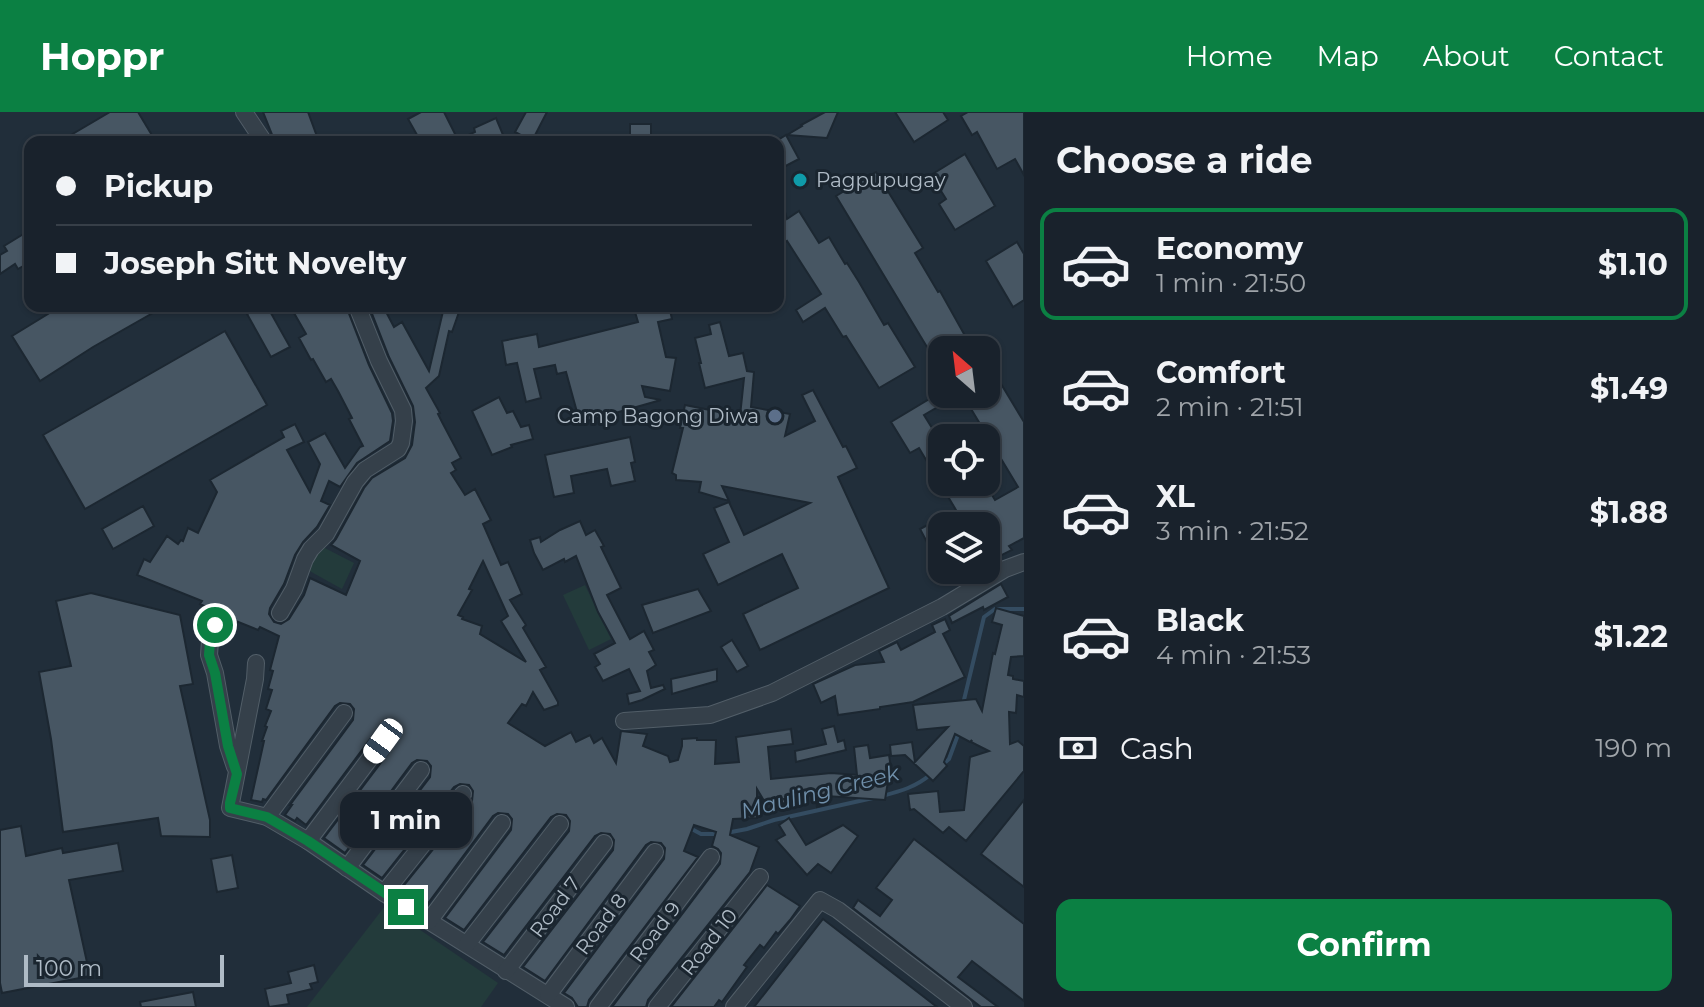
<!DOCTYPE html>
<html lang="en">
<head>
<meta charset="utf-8">
<style>
	:root { --surface:#19222c; --page:#222a34; --text:#f1f3f6; --muted:#9fa4a9; --line:#373f48; --accent:#0b8043 }
	body { margin:0; font-family:Montserrat,sans-serif; background:var(--page); color:var(--text); height:100vh; display:flex; flex-direction:column; font-size:30px; white-space:nowrap }
	* { box-sizing:border-box; margin:0 }
	p { font-size:26px; color:var(--muted) }
	.icon { flex:none; width:44px; height:44px; fill:none; stroke:currentColor; stroke-width:2; stroke-linecap:round; stroke-linejoin:round }
	.map { position:relative; flex:1; overflow:hidden }
	.panel { display:flex; flex-direction:column; background:var(--surface); width:680px }
	.panel>* { flex:none }
	.banner { position:absolute; left:24px; top:24px; width:760px; height:176px; border-radius:16px; box-shadow:0 2px 6px #0004,0 0 0 2px var(--line); display:grid; align-content:center; height:176px; padding:0 32px; background:var(--surface) }
	.needle { width:52px; rotate:332deg }
	.controls { position:absolute; left:928px; top:224px; display:grid; gap:16px }
	.controls a { display:grid; place-items:center; width:72px; height:72px; border-radius:16px; background:var(--surface); box-shadow:0 2px 6px #0004,0 0 0 2px var(--line); font-size:40px }
	.scale { position:absolute; left:24px; bottom:20px; width:200px; box-sizing:border-box; padding-left:8px; border:4px solid #afbbc6; border-top:0; font-size:22px; line-height:28px; white-space:nowrap; color:#afbbc6; -webkit-text-stroke:6px #1a252f; paint-order:stroke }
	.end { position:absolute; width:36px; height:36px; margin:-18px; border:10px solid #0b8043; background:#fff; box-shadow:0 0 0 4px #fff }
	.from { border-radius:50% }
	.bubble { position:absolute; height:56px; border-radius:16px; background:var(--surface); box-shadow:0 2px 6px #0004,0 0 0 2px var(--line); font-size:26px; font-weight:700; line-height:56px; text-align:center }
	.car { position:absolute; width:24px; height:48px; margin:-24px -12px; border-radius:10px; box-shadow:0 0 6px 2px #0007; background:linear-gradient(#fff 24%,#345 0 40%,#fff 0 76%,#345 0 86%,#fff 0) }
	.banner b { display:flex; align-items:center; gap:28px; height:76px; font-size:30px }
	.banner b+b { border-top:2px solid var(--line) }
	.banner i { width:20px; height:20px; background:var(--text) }
	ul { padding:0; list-style:none }
	li { display:flex; align-items:center; gap:24px; height:112px; margin:0 16px 12px; padding:0 16px; border:4px solid transparent; border-radius:16px }
	li div { flex:1 }
	li b { display:block; font-size:30px }
	li em { font-style:normal; font-weight:700 }
	li.current { border-color:var(--accent) }
	li>.icon { width:72px; height:72px; stroke-width:1.5 }
	h2 { padding:0 32px; font-size:36px; line-height:96px }
	.pay { display:flex; align-items:center; gap:20px; height:88px; padding:0 32px; font-size:30px }
	.pay p { margin-inline-start:auto }
	.action { display:flex; gap:16px; margin-top:auto; padding:16px 32px }
	.action a { flex:1; height:92px; border-radius:16px; background:var(--accent); color:#fff; font-size:32px; font-weight:700; line-height:92px; text-align:center }
	header { display:flex; align-items:center; gap:48px; box-sizing:border-box; height:112px; padding:0 40px; background:var(--accent); color:#fff }
	header strong { font-size:38px }
	nav { display:flex; gap:44px; margin-inline-start:auto; font-size:28px }
	main { display:flex; flex:1; min-height:0 }
	.map>svg:first-child { display:block }
	.green { fill:#233b3b }
	.lines { fill:none; stroke-linecap:round; stroke-linejoin:round }
	.stream { stroke:#344c61; stroke-width:4 }
	.building { fill:#475663; stroke:#1c2731; stroke-width:2; fill-rule:evenodd }
	.minor-casing { stroke:#525e68; stroke-width:18 }
	.minor { stroke:#35404a; stroke-width:16 }
	.route { stroke:#0b8043; stroke-width:10 }
	.culture-dot { fill:#0f9aa8; stroke:#1a252f; stroke-width:3 }
	.service-dot { fill:#5c6f8a; stroke:#1a252f; stroke-width:3 }
	.labels { text-anchor:middle; dominant-baseline:central; stroke-width:6; stroke-linejoin:round; paint-order:stroke }
	.poi-label { font-size:20px; fill:#afbbc6; stroke:#1a252f; text-anchor:start }
	.street-label { font-size:20px; fill:#afbbc6; stroke:#1a252f }
	.water-label { font-size:22px; font-style:italic; fill:#6f8faa; stroke:#1a252f }
</style>
</head>
<body>
<header>
<strong>Hoppr</strong>
<nav><a>Home</a><a>Map</a><a>About</a><a>Contact</a></nav>
</header>
<main>
<div class="map">
<svg width="1024" height="895" viewBox="0 0 1024 895">
	<rect width="100%" height="100%" fill="#212e3a"/>
	<!-- green -->
	<g class="green">
		<path d="M319,433L354,451L342,477L306,457Z"/>
		<path d="M585,473L611,527L589,538L563,483Z"/>
		<path d="M385,794L498,871L481,895H307Z"/>
	</g>
	<g class="lines">
		<!-- stream -->
		<g class="stream">
			<path d="M963,592L984,505L995,497H1024"/>
			<path d="M941,654L949,647L959,620"/>
			<path d="M882,684C901,679 916,675 931,662"/>
			<path d="M688,715L701,722H718"/>
			<path d="M726,721L747,717L774,708L873,686"/>
		</g>
	</g>
	<!-- building -->
	<g class="building">
		<path d="M110,0H138L156,30H59Z"/>
		<path d="M263,0H308L319,30H275Z"/>
		<path d="M421,0H444L458,28L475,20L474,16L496,6L506,30H493L491,25L480,30H421L408,7Z"/>
		<path d="M526,0H547L532,29L515,20Z"/>
		<path d="M825,0H838L827,26L787,23L802,14L801,13Z"/>
		<path d="M895,0H943L948,8L914,30Z"/>
		<path d="M968,0H1024V63L1015,47L997,57L977,20L972,23L961,4Z"/>
		<rect x="630" y="12" width="21" height="18"/>
		<path d="M786,23L799,47L778,58V28Z"/>
		<path d="M965,42L995,94L955,118L939,92L946,87L931,63Z"/>
		<path d="M876,60L923,136L915,141L938,180L940,179L973,238H942L933,245L836,84Z"/>
		<path d="M781,86L787,107L799,99L819,131L829,125L845,152L847,151L859,170L884,213L888,211L915,255L879,276L846,224L843,225L825,196L803,210L796,198L821,182L787,129L778,135V87Z"/>
		<path d="M30,118V150L18,157L15,152L0,162V143L7,139L4,134Z"/>
		<path d="M1017,130L1024,142V188L1013,195L986,149Z"/>
		<path d="M61,194H165L93,235L40,269L12,224Z"/>
		<path d="M262,194H267L290,235L271,245L247,202Z"/>
		<path d="M290,194H346L369,253L392,301L393,309L390,329L357,351L340,375L329,369L321,389L330,393L317,415L303,430L295,443L284,472L270,496L269,502L274,510L281,512L289,507L304,483L310,466L346,483L360,449L331,433L336,427L364,376L372,366L405,346L412,333L415,310L413,294L389,245L369,194H383L394,215L402,210L429,259L444,195L459,200L452,220L449,219L439,264L426,276L440,301L438,302L442,310L461,346L452,351L456,358L451,361L465,383L475,377L491,408L483,412L501,453L508,450L522,482L510,488L526,513L523,516L546,555L540,558L558,590V593L544,598L533,580L526,594L522,592L508,611L545,634L571,620L576,630L590,623L594,631L602,626L616,651L621,619L647,622L643,634L668,644L670,650L678,648L682,634V627L697,626V628H716L715,652L739,650L736,625L791,617L793,632L768,635L771,667L831,661L857,663L854,635L868,633L870,646L889,643L892,662L889,663L885,688L827,684L828,692L817,695L815,683L784,687L786,691L766,692L757,677V706L733,707L730,723L759,735L750,760L648,888L646,895H612L720,752L721,741L718,737L712,734L716,720L694,713L684,739L698,745L589,888L587,895H578L572,886L564,881L664,747L665,736L661,731L651,730L646,733L545,869L523,855L613,738L614,728L610,722L601,721L595,724L504,843L483,830L569,719L570,709L566,703L557,702L551,705L464,818L445,806L511,718L512,707L508,702L498,701L493,704L426,794L400,778L472,689L473,679L469,673L460,672L454,675L382,766L363,753L430,665L431,654L427,649L417,648L412,651L345,741L324,726L392,636L393,625L389,620L379,619L374,622L306,713L297,706L295,709L285,703L292,693H290L353,608L354,597L350,592L340,591L335,594L266,688L263,687L262,690L251,688L264,629H262L267,615L265,614L271,599L266,597L272,578L268,577L273,559L270,558L279,524L260,515L258,518L216,501L217,500L200,492L202,489L137,463L144,447L150,450L167,424L178,432L181,428L183,429L188,416L198,421L217,380L210,368L284,325L281,319L295,312L304,330L287,338L310,380L320,352L308,330L325,321L345,356L360,335L363,334L349,307L352,306L338,279L331,267L326,270L313,247L311,248L299,226L306,222ZM483,449L508,504L501,509L526,550L480,522L482,514L462,507L463,505L458,503L472,478L469,477Z"/>
		<path d="M658,194H669L672,207L658,210L666,245L676,246L670,279L642,274L645,285L661,288L580,311L566,260L557,262L555,253L534,257L541,286L526,290L517,251L506,253L502,229L537,222L539,235L638,210L635,200Z"/>
		<path d="M720,210L729,244L743,241L747,259L754,260L751,295L790,302L785,324L815,309L802,283L813,278L843,335L846,334L857,356L838,365L889,476L760,538L743,502L798,476L782,442L718,473L703,442L729,430L714,396L729,390L744,423L810,391L722,374L729,389L699,380L701,370L676,368V363L672,361L683,316H680L685,293L740,304L744,266L705,276L699,251H701L695,226L711,222L709,213Z"/>
		<path d="M225,219L267,293L85,397L43,323Z"/>
		<path d="M986,247L1024,310V426L1009,434L1012,438L986,451V414H942V458H972L948,470L920,417L956,398L919,336L910,341L891,310L936,283L941,293L924,303L942,332V370H984L995,388L1018,375L962,282H986Z"/>
		<path d="M499,285L507,301L513,299L521,315L529,313L533,327L511,333L512,335L492,343L472,299Z"/>
		<path d="M630,325L635,350L631,351L635,369L611,374L607,357L571,364L574,381L554,385L545,343Z"/>
		<path d="M143,394L154,414L113,437L102,417Z"/>
		<path d="M580,409L586,423L595,418L604,434L601,435L621,476L607,483L630,527L644,519L654,538L649,540L656,553L647,559L651,576L663,573L665,577L642,588L629,592L627,582L640,579L629,557L603,569L595,555L600,552L594,542L615,531L598,500L576,444L565,450L564,447L543,458L534,441L530,428L540,425L541,430L560,418Z"/>
		<path d="M1001,472L1008,485L984,498L983,495L952,511L949,504Z"/>
		<path d="M698,477L711,499L653,521L642,493Z"/>
		<path d="M91,481L180,503L193,572L180,574L210,708V725L161,724L158,706L63,720L51,627L39,560L71,554L56,489Z"/>
		<path d="M996,496L1024,504V544L1011,545L1008,563L1013,564V567L1024,569V585L1017,583L1016,601L1009,600L1010,632L1018,629L1024,634V659L966,729L949,715L943,721L914,697L910,698L908,682L938,679L940,700L964,698L970,645L989,639L971,630L972,628L970,630L955,622L944,650L947,654L933,669L905,643L891,644L890,633L912,630L915,650L948,615L917,618L913,593L976,587L982,599L993,541L995,542L1002,513L992,510Z"/>
		<path d="M945,507L950,518L943,522L965,565L913,590L880,595V597L838,603L835,584L821,591L813,572L855,553L884,550L879,539L897,530L901,538L935,520L932,513Z"/>
		<path d="M732,528L748,554L737,560L721,535Z"/>
		<path d="M717,557V569L672,582L671,567Z"/>
		<path d="M834,614L838,630L844,628L846,638L796,650L795,639L826,632L822,617Z"/>
		<path d="M1024,688V775L981,742Z"/>
		<path d="M789,706L806,733L843,713L858,724L831,761L818,752L807,763L776,728L785,723L779,713Z"/>
		<path d="M21,714L26,744L62,736L63,741L118,731L123,759L69,768L90,864L2,881L0,871V718Z"/>
		<path d="M914,727L1024,812V889L972,849L958,865L998,895H981L853,796L858,788L880,804L892,788L876,776Z"/>
		<path d="M232,743L238,776L217,780L211,747Z"/>
		<path d="M767,773L800,794L790,808L778,822L776,820L764,836L760,833L744,853L747,855L722,890L719,888L714,895H671Z"/>
		<path d="M823,807L937,895H754Z"/>
		<path d="M314,853L318,870L310,872L312,877L287,883L289,892L269,895L265,877L291,871L288,860Z"/>
		<path d="M193,880L196,895H141L140,890Z"/>
	</g>
	<g class="lines">
		<!-- minor casing -->
		<g class="minor-casing">
			<g id="minor">
				<path d="M244,0L264,30"/>
				<path d="M280,501L294,477L305,447L311,437L326,422L355,370L365,358L398,337L401,331L404,309L403,298L379,249L357,194"/>
				<path d="M215,513L210,529L209,543L215,561L228,634L235,655"/>
				<path d="M256,551L255,567L230,696L267,705L308,729L384,781L566,895"/>
				<path d="M624,609L710,603L772,581L942,495L1005,457L1024,450"/>
				<path d="M267,705L344,601"/>
				<path d="M308,729L383,629"/>
				<path d="M347,756L421,658"/>
				<path d="M384,781L463,682"/>
				<path d="M429,809L502,711"/>
				<path d="M467,832L560,712"/>
				<path d="M506,859L604,731"/>
				<path d="M548,883L655,740"/>
				<path d="M598,895L711,745"/>
				<path d="M657,895L760,765"/>
				<path d="M734,895L820,788L838,798L964,895"/>
			</g>
		</g>
		<!-- minor -->
		<use href="#minor" class="minor"/>
	</g>
	<g class="lines">
		<!-- route -->
		<path class="route" d="M215,513L210,529L209,543L215,561L228,634L237,662L230,691V696L267,705L308,729L406,795"/>
	</g>
	<!-- markers -->
	<circle class="culture-dot" cx="800" cy="68" r="8"/>
	<circle class="service-dot" cx="775" cy="304" r="8"/>
	<g class="labels">
		<!-- poi labels -->
		<g class="poi-label">
			<text x="816" y="68">Pagpupugay</text>
			<text x="759" y="304" text-anchor="end">Camp Bagong Diwa</text>
		</g>
		<!-- street labels -->
		<g class="street-label">
			<text transform="translate(555 795) rotate(-53)">Road 7</text>
			<text transform="translate(601 812) rotate(-53)">Road 8</text>
			<text transform="translate(655 820) rotate(-53)">Road 9</text>
			<text transform="translate(709 830) rotate(-52)">Road 10</text>
		</g>
		<!-- water labels -->
		<g class="water-label">
			<text transform="translate(820 680) rotate(-14)">Mauling Creek</text>
		</g>
	</g>
</svg>
<div class="controls">
<a><svg class="needle" viewBox="-14 -14 28 28"><path d="M0-13l5 13h-10z" fill="#e53935"/><path d="M0 13l5-13h-10z" fill="#9fa4a9"/></svg></a>
<a><svg class="icon" aria-label="locate" viewBox="0 0 24 24"><circle cx="12" cy="12" r="6"/><path d="M12 2v4M12 18v4M2 12h4M18 12h4"/></svg></a>
<a><svg class="icon" aria-label="layers" viewBox="0 0 24 24"><path d="M12 4l9 5-9 5-9-5zM3 14l9 5 9-5"/></svg></a>
</div>
<div class="scale">100 m</div>
<i class="end from" style="left:215px;top:513px"></i>
<i class="end" style="left:406px;top:795px"></i>
<div class="bubble" style="left:340px;top:680px;width:132px">1 min</div>
<i class="car" style="left:383px;top:629px;rotate:216deg"></i>
<div class="banner">
<b><i class="from"></i>Pickup</b>
<b><i></i>Joseph Sitt Novelty</b>
</div>
</div>
<section class="panel">
<h2>Choose a ride</h2>
<ul>
<li class="current"><svg class="icon" aria-label="car" viewBox="0 0 24 24"><path d="M5 17H2v-5l4-1 3-4h7l3 4 3 1v5h-3M9 17h6M6 11h13"/><circle cx="7" cy="17" r="2"/><circle cx="17" cy="17" r="2"/></svg><div><b>Economy</b><p>1 min · 21:50</p></div><em>$1.10</em></li>
<li><svg class="icon" aria-label="car" viewBox="0 0 24 24"><path d="M5 17H2v-5l4-1 3-4h7l3 4 3 1v5h-3M9 17h6M6 11h13"/><circle cx="7" cy="17" r="2"/><circle cx="17" cy="17" r="2"/></svg><div><b>Comfort</b><p>2 min · 21:51</p></div><em>$1.49</em></li>
<li><svg class="icon" aria-label="car" viewBox="0 0 24 24"><path d="M5 17H2v-5l4-1 3-4h7l3 4 3 1v5h-3M9 17h6M6 11h13"/><circle cx="7" cy="17" r="2"/><circle cx="17" cy="17" r="2"/></svg><div><b>XL</b><p>3 min · 21:52</p></div><em>$1.88</em></li>
<li><svg class="icon" aria-label="car" viewBox="0 0 24 24"><path d="M5 17H2v-5l4-1 3-4h7l3 4 3 1v5h-3M9 17h6M6 11h13"/><circle cx="7" cy="17" r="2"/><circle cx="17" cy="17" r="2"/></svg><div><b>Black</b><p>4 min · 21:53</p></div><em>$1.22</em></li>
</ul>
<div class="pay"><svg class="icon" aria-label="cash" viewBox="0 0 24 24"><path d="M3 7h18v10H3z"/><circle cx="12" cy="12" r="2"/></svg>Cash<p>190 m</p></div>
<div class="action"><a>Confirm</a></div>
</section>
</main>
</body>
</html>
